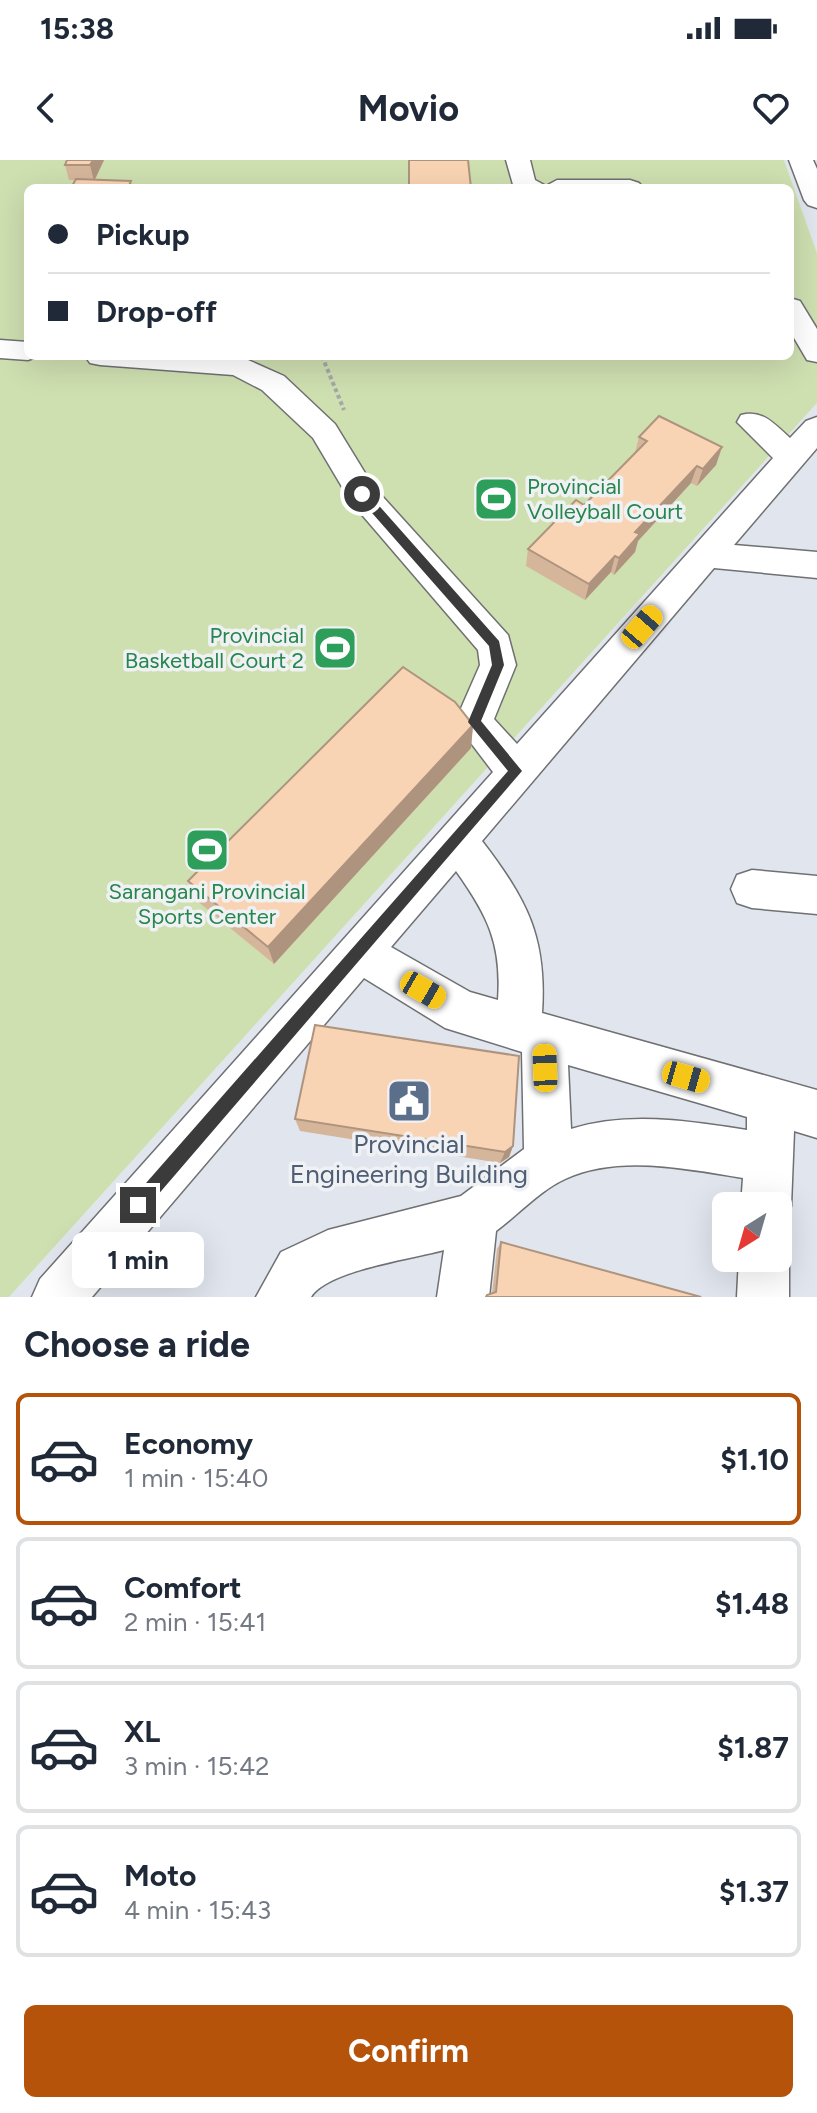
<!DOCTYPE html>
<html lang="en">
<head>
<meta charset="utf-8">
<style>
	:root { --surface:#fff; --page:#f6f6f7; --text:#1f2937; --muted:#747a83; --line:#e0e1e3; --accent:#b45309 }
	body { margin:0; font-family:Figtree,sans-serif; background:var(--page); color:var(--text); height:100vh; display:flex; flex-direction:column; font-size:30px; white-space:nowrap }
	* { box-sizing:border-box; margin:0 }
	p { font-size:26px; color:var(--muted) }
	.icon { flex:none; width:44px; height:44px; fill:none; stroke:currentColor; stroke-width:2; stroke-linecap:round; stroke-linejoin:round }
	.map { position:relative; height:1137px; overflow:hidden }
	.panel { display:flex; flex-direction:column; background:var(--surface); flex:1 }
	.panel>* { flex:none }
	.guide { position:absolute; left:24px; top:24px; width:770px; height:176px; border-radius:12px; box-shadow:0 8px 32px #0002; display:grid; align-content:center; height:176px; padding:0 24px; background:var(--surface) }
	.needle { width:52px; rotate:217deg }
	.fabs { position:absolute; left:712px; top:1032px; display:grid; gap:16px }
	.fabs a { display:grid; place-items:center; width:80px; height:80px; border-radius:12px; background:var(--surface); box-shadow:0 8px 32px #0002; font-size:40px }
	.end { position:absolute; width:36px; height:36px; margin:-18px; border:10px solid #3b3b3c; background:#fff; box-shadow:0 0 0 4px #fff }
	.from { border-radius:50% }
	.bubble { position:absolute; height:56px; border-radius:12px; background:var(--surface); box-shadow:0 8px 32px #0002; font-size:26px; font-weight:700; line-height:56px; text-align:center }
	.car { position:absolute; width:24px; height:48px; margin:-24px -12px; border-radius:10px; box-shadow:0 0 6px 2px #0007; background:linear-gradient(#f5c518 24%,#345 0 40%,#f5c518 0 76%,#345 0 86%,#f5c518 0) }
	.guide b { display:flex; align-items:center; gap:28px; height:76px; font-size:30px }
	.guide b+b { border-top:2px solid var(--line) }
	.guide i { width:20px; height:20px; background:var(--text) }
	ul { padding:0; list-style:none }
	li { display:flex; align-items:center; gap:24px; height:132px; margin:0 16px 12px; padding:0 8px; border:4px solid var(--line); border-radius:12px }
	li div { flex:1 }
	li b { display:block; font-size:30px }
	li em { font-style:normal; font-weight:700 }
	li.current { border-color:var(--accent) }
	li>.icon { width:72px; height:72px; stroke-width:1.5 }
	h2 { padding:0 24px; font-size:36px; line-height:96px }
	.primary-button { display:flex; gap:16px; margin-top:auto; padding:16px 24px }
	.primary-button a { flex:1; height:92px; border-radius:12px; background:var(--accent); color:#fff; font-size:32px; font-weight:700; line-height:92px; text-align:center }
	.status { display:flex; justify-content:space-between; align-items:center; height:56px; padding:0 40px; background:var(--surface); direction:ltr }
	.status svg { height:22px; fill:currentColor }
	header { display:flex; justify-content:space-between; align-items:center; height:104px; padding:0 24px; background:var(--surface); font-size:36px; font-weight:700 }
	.map>svg:first-child { display:block }
	.built { fill:#e0e5ee; fill-rule:evenodd }
	.green { fill:#cedfb0; fill-rule:evenodd }
	.lines { fill:none; stroke-linecap:round; stroke-linejoin:round }
	.minor-casing { stroke:#6f7072; stroke-width:3 }
	.path { stroke:#a6a7a9; stroke-width:4; stroke-dasharray:4 3; stroke-linecap:butt }
	.minor { fill:#fff; fill-rule:evenodd }
	.wall { fill:#d6b69b }
	.shaded-wall { fill:#ae947e }
	.building { fill:#f9d4b4; stroke:#ae947e; stroke-width:2 }
	.route { fill:#3b3b3c }
	.labels { text-anchor:middle; dominant-baseline:central; stroke-width:7; stroke-linejoin:round; paint-order:stroke }
	.leisure-label { font-size:22px; fill:#27864d; stroke:#f0f1f4; text-anchor:start }
	.near-service-label { font-size:26px; fill:#4e5e75; stroke:#f0f1f4 }
</style>
</head>
<body>
<div class="status"><b>15:38</b><svg viewBox="0 0 49 12"><path d="M0 12V9h3v3zM5 12V6h3v6zM10 12V3h3v9zM15 12V0h3v12zM26 1h20v11H26zM47 4h2v5h-2z"/></svg></div>
<header><svg class="icon" aria-label="back" viewBox="0 0 24 24"><path d="M15 5l-7 7 7 7"/></svg>Movio<svg class="icon" aria-label="heart" viewBox="0 0 24 24"><path d="M12 20l-8-8c-3-5 5-10 8-4 3-6 11-1 8 4z"/></svg></header>
<div class="map">
<svg width="817" height="1137" viewBox="0 0 817 1137">
	<rect width="100%" height="100%" fill="#f0f1f4"/>
	<!-- built -->
	<g class="built">
		<path d="M784,0H817V93Z"/>
		<path d="M817,243V1137H9ZM726,1046H778V1098H726Z"/>
	</g>
	<!-- green -->
	<path class="green" d="M0,0H784L817,93V243L9,1137H0ZM28,28H790V196H28Z"/>
	<g class="lines">
		<!-- minor casing -->
		<g class="minor-casing">
			<g id="minor">
				<path d="M506,0H530L535,20L546,26L557,20H630L639,23L643,28H514Z"/>
				<path d="M789,0H813L817,9V48L808,45L804,40Z"/>
				<path d="M790,138L800,141L817,169V202L807,200L790,171Z"/>
				<path d="M0,180L28,182V196H39L28,200L0,198Z"/>
				<path d="M85,196H239L284,216L335,264L373,326L508,475L516,505L494,559L517,584L773,298L737,262L741,255C763,249 775,265 790,278L806,261L817,257V288L734,385L817,392V418L714,408L482,681C527,740 547,777 542,853L817,930V978L794,971L791,1046L783,1063L778,1066V1046H741L743,1018C688,1009 618,994 565,1019C539,1031 519,1054 496,1071L489,1137H437L444,1090C412,1099 328,1110 311,1137H256L281,1092L328,1070L461,1036L524,989L522,892L445,868L364,818L92,1137H32L40,1119L493,612L455,562L480,505L478,490L351,342L313,278L262,230L233,215L100,205L90,203ZM456,711C488,756 502,784 498,840L470,832L391,787ZM568,905L747,957V970C689,961 628,951 571,969Z"/>
				<path d="M752,710L817,716V754L752,748L737,743L731,729L737,715Z"/>
				<path d="M778,1079L782,1080L789,1098V1137H737L739,1098H778Z"/>
			</g>
		</g>
		<!-- path -->
		<path class="path" d="M322,196L344,250"/>
		<!-- minor -->
		<use href="#minor" class="minor"/>
	</g>
	<!-- wall -->
	<g class="wall">
		<path d="M67,0H104L95,20L131,21L132,28H71L75,20H69L65,5Z"/>
		<path d="M639,277L722,287L716,305L697,326L691,323L638,381L635,392L614,415L611,412L585,440L526,406L528,389L584,345L635,293Z"/>
		<path d="M473,565L471,588L274,804L196,740L188,721Z"/>
		<path d="M295,959L513,986L509,997L500,1003L300,971Z"/>
		<path d="M501,1082L701,1137H485L487,1135L492,1133L497,1089Z"/>
	</g>
	<!-- shaded-wall -->
	<g class="shaded-wall">
		<path d="M93,0H104L94,21L90,5Z"/>
		<path d="M722,287L716,305L697,326L703,309Z"/>
		<path d="M697,306L691,323L638,381L635,392L614,415L619,398L635,372Z"/>
		<path d="M615,396L611,412L585,440L589,424Z"/>
		<path d="M473,565L471,588L274,804L268,787Z"/>
		<path d="M513,986L509,997L500,1003L505,992Z"/>
	</g>
	<!-- building -->
	<g class="building">
		<path d="M67,0H93L90,5H65Z"/>
		<path d="M409,0H468L471,28H409Z"/>
		<path d="M76,19L131,21L128,28H71Z"/>
		<path d="M659,256L722,287L703,309L697,306L635,372L640,374L619,398L615,396L589,424L528,389L576,340L584,345L647,281L639,277Z"/>
		<path d="M403,507L455,542L473,565L268,787L188,721Z"/>
		<path d="M315,865L519,896L513,986L505,992L295,959Z"/>
		<path d="M501,1082L701,1137H486L487,1135L496,1132Z"/>
	</g>
	<!-- route -->
	<path class="route" d="M358,331H366L499,481L504,505L481,561L522,611L144,1051L138,1053L132,1051L130,1045L132,1039L508,611L468,562L492,505L489,486L358,337Z"/>
	<!-- icons -->
	<defs>
		<g id="stadium-square" transform="scale(2.3)"><rect x="-9" y="-9" width="18" height="18" rx="4" fill="#2e9e5b" stroke="#f0f1f4"/><path d="M0-5a6.5 5 0 1 0 0 10a6.5 5 0 1 0 0-10ZM-3.5-1.8h7v3.6h-7Z" fill="#fff"/></g>
		<g id="civic-square" transform="scale(2.3)"><rect x="-9" y="-9" width="18" height="18" rx="4" fill="#5c6f8a" stroke="#f0f1f4"/><path d="M-.6-6.5H3V-4.5H.6V-3L4-1V1h2V6H-6V1h2V-1L-.6-3ZM-1.2 2.5V6h2.4V2.5Z" fill="#fff"/></g>
	</defs>
	<g fill-rule="evenodd">
		<use href="#stadium-square" x="496" y="339"/>
		<use href="#stadium-square" x="335" y="488"/>
		<use href="#stadium-square" x="207" y="690"/>
		<use href="#civic-square" x="409" y="941"/>
	</g>
	<g class="labels">
		<!-- leisure labels -->
		<g class="leisure-label">
			<text x="527" y="326">Provincial<tspan x="527" dy="25">Volleyball Court</tspan></text>
			<text x="304" y="475" text-anchor="end">Provincial<tspan x="304" dy="25">Basketball Court 2</tspan></text>
			<text x="207" y="731" text-anchor="middle">Sarangani Provincial<tspan x="207" dy="25">Sports Center</tspan></text>
		</g>
		<!-- near-service labels -->
		<g class="near-service-label">
			<text x="409" y="984">Provincial<tspan x="409" dy="30">Engineering Building</tspan></text>
		</g>
	</g>
</svg>
<div class="fabs">
<a><svg class="needle" viewBox="-14 -14 28 28"><path d="M0-13l5 13h-10z" fill="#e53935"/><path d="M0 13l5-13h-10z" fill="#747a83"/></svg></a>
</div>
<i class="end from" style="left:362px;top:334px"></i>
<i class="end" style="left:138px;top:1045px"></i>
<div class="bubble" style="left:72px;top:1072px;width:132px">1 min</div>
<i class="car" style="left:642px;top:467px;rotate:41deg"></i>
<i class="car" style="left:423px;top:830px;rotate:120deg"></i>
<i class="car" style="left:545px;top:908px;rotate:358deg"></i>
<i class="car" style="left:686px;top:917px;rotate:106deg"></i>
<div class="guide">
<b><i class="from"></i>Pickup</b>
<b><i></i>Drop-off</b>
</div>
</div>
<section class="panel">
<h2>Choose a ride</h2>
<ul>
<li class="current"><svg class="icon" aria-label="car" viewBox="0 0 24 24"><path d="M5 17H2v-5l4-1 3-4h7l3 4 3 1v5h-3M9 17h6M6 11h13"/><circle cx="7" cy="17" r="2"/><circle cx="17" cy="17" r="2"/></svg><div><b>Economy</b><p>1 min · 15:40</p></div><em>$1.10</em></li>
<li><svg class="icon" aria-label="car" viewBox="0 0 24 24"><path d="M5 17H2v-5l4-1 3-4h7l3 4 3 1v5h-3M9 17h6M6 11h13"/><circle cx="7" cy="17" r="2"/><circle cx="17" cy="17" r="2"/></svg><div><b>Comfort</b><p>2 min · 15:41</p></div><em>$1.48</em></li>
<li><svg class="icon" aria-label="car" viewBox="0 0 24 24"><path d="M5 17H2v-5l4-1 3-4h7l3 4 3 1v5h-3M9 17h6M6 11h13"/><circle cx="7" cy="17" r="2"/><circle cx="17" cy="17" r="2"/></svg><div><b>XL</b><p>3 min · 15:42</p></div><em>$1.87</em></li>
<li><svg class="icon" aria-label="car" viewBox="0 0 24 24"><path d="M5 17H2v-5l4-1 3-4h7l3 4 3 1v5h-3M9 17h6M6 11h13"/><circle cx="7" cy="17" r="2"/><circle cx="17" cy="17" r="2"/></svg><div><b>Moto</b><p>4 min · 15:43</p></div><em>$1.37</em></li>
</ul>
<div class="primary-button"><a>Confirm</a></div>
</section>
</body>
</html>
